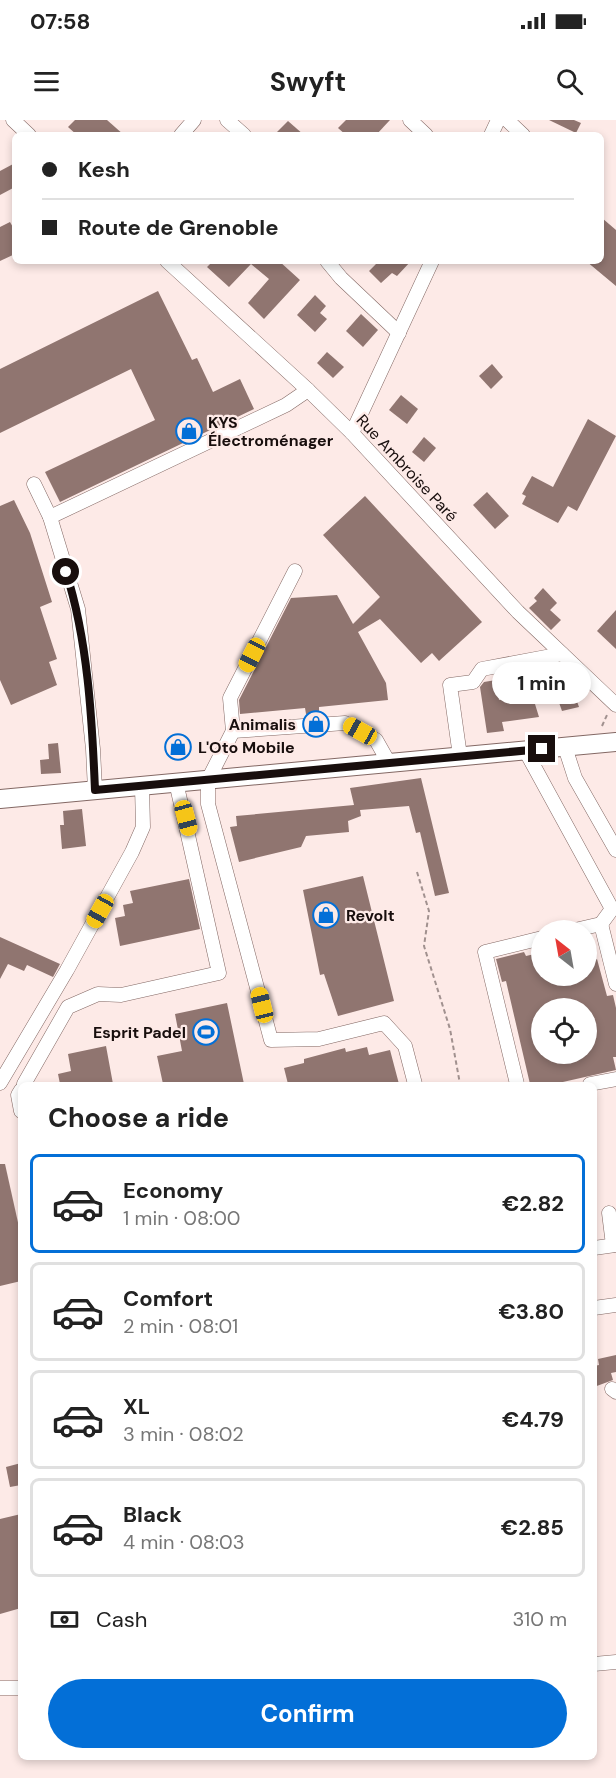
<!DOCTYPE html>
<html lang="en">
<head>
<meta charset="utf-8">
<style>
	:root { --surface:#fff; --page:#f6f6f6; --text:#222; --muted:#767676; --line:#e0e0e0; --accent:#036fd7 }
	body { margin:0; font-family:"DM Sans",sans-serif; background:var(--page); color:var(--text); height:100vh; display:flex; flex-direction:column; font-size:22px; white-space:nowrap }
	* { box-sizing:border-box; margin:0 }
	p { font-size:20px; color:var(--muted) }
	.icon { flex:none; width:33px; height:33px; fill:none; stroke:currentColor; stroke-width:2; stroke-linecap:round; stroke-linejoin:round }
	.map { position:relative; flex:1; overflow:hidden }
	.side { position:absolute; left:18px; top:962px; width:579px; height:678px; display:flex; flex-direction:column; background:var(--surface); border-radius:9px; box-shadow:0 3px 9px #0003 }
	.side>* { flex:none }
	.top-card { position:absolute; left:12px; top:12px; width:592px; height:132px; border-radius:9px; box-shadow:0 3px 9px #0003; display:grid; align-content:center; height:132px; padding:0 30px; background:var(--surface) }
	.needle { width:39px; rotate:329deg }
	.tools { position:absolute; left:531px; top:800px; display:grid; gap:12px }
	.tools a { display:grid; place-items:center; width:66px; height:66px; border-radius:50%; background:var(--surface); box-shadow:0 3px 9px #0003; font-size:30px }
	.end { position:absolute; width:27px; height:27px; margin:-14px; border:8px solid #180e0d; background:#fff; box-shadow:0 0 0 3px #fff }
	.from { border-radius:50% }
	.bubble { position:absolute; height:42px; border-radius:21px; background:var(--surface); box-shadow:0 3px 9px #0003; font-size:20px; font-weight:700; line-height:42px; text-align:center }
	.car { position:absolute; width:18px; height:36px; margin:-18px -9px; border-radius:8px; box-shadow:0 0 4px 2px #0007; background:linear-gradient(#f5c518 24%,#345 0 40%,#f5c518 0 76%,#345 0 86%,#f5c518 0) }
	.top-card b { display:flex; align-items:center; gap:21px; height:57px; font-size:22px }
	.top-card b+b { border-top:2px solid var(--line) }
	.top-card i { width:15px; height:15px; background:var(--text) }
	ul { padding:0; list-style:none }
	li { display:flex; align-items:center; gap:18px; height:99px; margin:0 12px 9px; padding:0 18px; border:3px solid var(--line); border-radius:9px }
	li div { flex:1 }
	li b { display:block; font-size:22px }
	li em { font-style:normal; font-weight:700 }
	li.selected { border-color:var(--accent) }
	li>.icon { width:54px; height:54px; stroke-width:1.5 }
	h2 { padding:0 30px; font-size:27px; line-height:72px }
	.pay { display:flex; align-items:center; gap:15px; height:66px; padding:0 30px; font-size:22px }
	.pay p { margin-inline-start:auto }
	.action { display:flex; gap:12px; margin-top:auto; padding:12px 30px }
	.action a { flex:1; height:69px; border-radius:36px; background:var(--accent); color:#fff; font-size:24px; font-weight:700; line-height:69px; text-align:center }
	.status { display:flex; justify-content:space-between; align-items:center; height:42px; padding:0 30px; background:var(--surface); direction:ltr }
	.status svg { height:16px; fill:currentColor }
	header { display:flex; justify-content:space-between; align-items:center; height:78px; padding:0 30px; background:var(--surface); font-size:27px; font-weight:700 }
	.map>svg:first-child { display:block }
	.building { fill:#907570; fill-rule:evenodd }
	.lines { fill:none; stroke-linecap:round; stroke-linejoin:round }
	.minor-casing { stroke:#836864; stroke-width:15 }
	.major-casing { stroke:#836864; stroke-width:20 }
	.path { stroke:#a1918f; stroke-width:2; stroke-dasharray:4.5 3; stroke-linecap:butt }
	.minor { stroke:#fff; stroke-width:14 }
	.major { stroke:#fff; stroke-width:18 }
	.route { stroke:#180e0d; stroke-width:8 }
	.labels { text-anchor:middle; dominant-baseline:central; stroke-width:4.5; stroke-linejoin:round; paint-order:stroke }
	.poi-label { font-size:16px; font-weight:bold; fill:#180e0d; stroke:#fdeae7; text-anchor:start }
	.street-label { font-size:16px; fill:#180e0d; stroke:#fdeae7 }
</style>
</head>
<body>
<div class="status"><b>07:58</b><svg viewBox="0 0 49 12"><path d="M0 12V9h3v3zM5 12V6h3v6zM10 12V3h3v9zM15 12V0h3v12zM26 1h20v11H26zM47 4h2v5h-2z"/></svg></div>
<header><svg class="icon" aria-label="menu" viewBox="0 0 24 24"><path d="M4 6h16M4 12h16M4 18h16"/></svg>Swyft<svg class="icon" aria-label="search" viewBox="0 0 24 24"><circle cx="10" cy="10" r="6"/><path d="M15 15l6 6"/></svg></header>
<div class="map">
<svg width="616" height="1658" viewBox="0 0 616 1658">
	<rect width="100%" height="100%" fill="#fdeae7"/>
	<!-- building -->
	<g class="building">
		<path d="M75,0H107L124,15H77L68,7Z"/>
		<path d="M346,0H390L376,15H346L338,8Z"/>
		<path d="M549,0H574L581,3L576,13Z"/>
		<path d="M288,1L304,15H274Z"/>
		<path d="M15,43V67L0,75V51Z"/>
		<path d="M602,98L616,110V166L586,141H602Z"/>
		<path d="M10,102L15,111V134L0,141V107Z"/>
		<path d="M213,141H279L300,160L264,199L248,183L269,159L251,144L229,167L207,147Z"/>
		<path d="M372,141H411L397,156L392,153L381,163L369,151L376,144Z"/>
		<path d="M158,171L192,240L197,238L213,272L240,259L254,289L60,382L45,352L155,300L131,249L0,313V249Z"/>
		<path d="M315,175L326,186L320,193L327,199L315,212L297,195Z"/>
		<path d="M361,194L378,210L363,227L346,211Z"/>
		<path d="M327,232L344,247L333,258L317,243Z"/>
		<path d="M492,244L503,257L491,269L479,256Z"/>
		<path d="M401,275L418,289L407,304L389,290Z"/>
		<path d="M588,299L616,316L577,391L568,386L558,403L522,384L526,376L522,374L532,356L553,367Z"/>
		<path d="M424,317L436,328L424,342L412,332Z"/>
		<path d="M487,372L509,396L495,409L473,385Z"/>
		<path d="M365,376L482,502L439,541L432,533L421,543L380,499L358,512L386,563L388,580L319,587V593L306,594L305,588L240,594L239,580L291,478L337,475L353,504L380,477L323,415Z"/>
		<path d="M14,380L30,413L52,482L40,487L57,539L49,542L57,565L11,585L0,560V386Z"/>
		<path d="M543,468L557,483L550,490L561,500L551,510L529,488L537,481L534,478Z"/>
		<path d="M616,490V529L597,511Z"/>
		<path d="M561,545L566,550L579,587L562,591L557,577L535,584L539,597L502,602L504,611L487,613L480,567L484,562L496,560L499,580L532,575L525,550Z"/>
		<path d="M58,623L61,653L41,654L40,640L49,639L48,624Z"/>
		<path d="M421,658L449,773L435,776L420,712L416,713L409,686L360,690L361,696L348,701L349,712L306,716L301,727L239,742L230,707L237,706L236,696L354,685L350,668Z"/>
		<path d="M82,689L86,726L62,729L60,705H64L63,691Z"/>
		<path d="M363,756L394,881L338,896L324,854L320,855L303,770Z"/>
		<path d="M189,759L200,809L120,826L115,798L125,796L123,785L133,783L130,771Z"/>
		<path d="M0,817L60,844L53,857L27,845L24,851L8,844L0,859Z"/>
		<path d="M524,832L526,836L539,833L542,855H586V842L597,839L607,876L613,875L616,888V937H613L616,950L554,964H530L506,861L502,862L496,839ZM542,888H586V933H542Z"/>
		<path d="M227,883L244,964H163L157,936L182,931L175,894Z"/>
		<path d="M106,926L113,964H60L58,954L71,951L68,934Z"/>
		<path d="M367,927L369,935L390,930L399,964H288L284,948L304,943V939L345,928L346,932Z"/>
		<path d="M0,1044H5L21,1116V1161L0,1166Z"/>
		<path d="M616,1235V1252L611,1253L613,1260L594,1267V1246L599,1245L598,1239Z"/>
		<path d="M21,1343V1365L10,1367L6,1347Z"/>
		<path d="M21,1394V1488L0,1494V1399Z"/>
	</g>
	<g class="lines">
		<!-- minor casing -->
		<g class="minor-casing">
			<g id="minor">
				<path d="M13,0L29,15"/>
				<path d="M227,0L244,15"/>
				<path d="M410,0L426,15"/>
				<path d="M507,0L523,15"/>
				<path d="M181,15L194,0"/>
				<path d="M491,15L498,0"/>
				<path d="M167,141L308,270L352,313L518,492L616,585"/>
				<path d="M327,141L341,158L399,213"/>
				<path d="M352,313L432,141"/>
				<path d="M34,364L50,397L78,489L93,629L95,670"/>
				<path d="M50,397L286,285L308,270"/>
				<path d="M233,611L230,578L295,451"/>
				<path d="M565,627L575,658L616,730"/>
				<path d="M525,630L612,789L601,804L575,810"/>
				<path d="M460,636L450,565L473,562L482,549L562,534"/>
				<path d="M389,643L376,620L345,603L233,611L208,660V684L271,920L319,919L384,903L405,926L415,964"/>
				<path d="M601,804L616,864"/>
				<path d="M0,963L67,850L132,732L143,707L142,666"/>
				<path d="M24,964L68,887L98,874L121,875L219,853L176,662"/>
				<path d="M517,964L485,832L542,818"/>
				<path d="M590,964L616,959"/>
				<path d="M21,970L18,975L21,991"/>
				<path d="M609,1093L613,1125"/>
				<path d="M594,1128L616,1125"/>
				<path d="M594,1188L616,1185"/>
				<path d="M612,1269L616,1272"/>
				<path d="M594,1544L616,1542"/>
				<path d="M0,1568H21"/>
			</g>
		</g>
		<!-- major casing -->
		<g class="major-casing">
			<path id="major" d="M0,679L616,622"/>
		</g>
		<!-- path -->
		<g class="path">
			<path d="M602,606L607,595"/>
			<path d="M417,752L429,791L424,826L450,909L460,964"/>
		</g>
		<!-- minor -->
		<use href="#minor" class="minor"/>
		<!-- major -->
		<use href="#major" class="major"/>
	</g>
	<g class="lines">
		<!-- route -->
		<path class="route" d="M66,452C88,521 92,598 95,670L542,629"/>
	</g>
	<!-- icons -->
	<defs>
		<g id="shop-ring" transform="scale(1.35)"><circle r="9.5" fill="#fdeae7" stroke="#036fd7" stroke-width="1.5"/><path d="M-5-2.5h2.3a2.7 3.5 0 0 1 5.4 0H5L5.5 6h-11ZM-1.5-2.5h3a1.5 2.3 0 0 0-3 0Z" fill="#036fd7"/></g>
		<g id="stadium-ring" transform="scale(1.35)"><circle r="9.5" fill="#fdeae7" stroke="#036fd7" stroke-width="1.5"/><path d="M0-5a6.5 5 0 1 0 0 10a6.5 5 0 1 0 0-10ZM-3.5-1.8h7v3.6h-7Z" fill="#036fd7"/></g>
	</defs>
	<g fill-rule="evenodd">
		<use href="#shop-ring" x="189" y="311"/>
		<use href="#shop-ring" x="316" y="604"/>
		<use href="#shop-ring" x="178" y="627"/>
		<use href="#shop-ring" x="326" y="795"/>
		<use href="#stadium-ring" x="206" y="912"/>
	</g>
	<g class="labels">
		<!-- poi labels -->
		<g class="poi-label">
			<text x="208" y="302">KYS<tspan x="208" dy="18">Électroménager</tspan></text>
			<text x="296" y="604" text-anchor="end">Animalis</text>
			<text x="198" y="627">L'Oto Mobile</text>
			<text x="346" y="795">Revolt</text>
			<text x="186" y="912" text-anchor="end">Esprit Padel</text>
		</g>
		<!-- street labels -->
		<g class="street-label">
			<text transform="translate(407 348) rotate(47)">Rue Ambroise Paré</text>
		</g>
	</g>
</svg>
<div class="tools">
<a><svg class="needle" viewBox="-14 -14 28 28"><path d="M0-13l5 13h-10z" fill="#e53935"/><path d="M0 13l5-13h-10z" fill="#767676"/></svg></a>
<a><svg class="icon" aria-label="locate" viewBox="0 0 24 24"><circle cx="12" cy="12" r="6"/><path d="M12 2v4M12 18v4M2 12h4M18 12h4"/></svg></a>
</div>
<i class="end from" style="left:66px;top:452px"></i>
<i class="end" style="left:542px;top:629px"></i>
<div class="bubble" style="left:492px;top:542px;width:99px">1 min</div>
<i class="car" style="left:252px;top:535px;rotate:207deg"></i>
<i class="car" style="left:360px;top:611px;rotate:299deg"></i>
<i class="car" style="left:186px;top:698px;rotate:165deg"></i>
<i class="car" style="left:100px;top:791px;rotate:209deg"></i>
<i class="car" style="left:262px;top:885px;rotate:346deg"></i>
<div class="top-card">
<b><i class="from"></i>Kesh</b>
<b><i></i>Route de Grenoble</b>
</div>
<section class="side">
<h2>Choose a ride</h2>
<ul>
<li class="selected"><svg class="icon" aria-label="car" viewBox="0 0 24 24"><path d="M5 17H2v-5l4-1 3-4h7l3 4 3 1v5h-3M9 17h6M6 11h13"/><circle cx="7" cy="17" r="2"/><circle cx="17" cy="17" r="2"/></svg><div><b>Economy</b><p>1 min · 08:00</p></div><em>€2.82</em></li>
<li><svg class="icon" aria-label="car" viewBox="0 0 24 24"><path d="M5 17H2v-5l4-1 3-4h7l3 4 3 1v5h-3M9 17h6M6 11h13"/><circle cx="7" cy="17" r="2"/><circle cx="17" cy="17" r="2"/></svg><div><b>Comfort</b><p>2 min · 08:01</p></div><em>€3.80</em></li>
<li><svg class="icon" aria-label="car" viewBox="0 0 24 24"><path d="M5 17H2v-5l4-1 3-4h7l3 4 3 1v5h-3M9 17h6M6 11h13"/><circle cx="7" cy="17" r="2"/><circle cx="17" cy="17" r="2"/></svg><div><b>XL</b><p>3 min · 08:02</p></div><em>€4.79</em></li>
<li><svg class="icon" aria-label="car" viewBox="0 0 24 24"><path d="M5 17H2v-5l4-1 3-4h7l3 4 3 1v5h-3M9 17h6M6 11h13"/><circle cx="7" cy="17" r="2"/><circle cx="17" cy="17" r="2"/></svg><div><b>Black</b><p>4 min · 08:03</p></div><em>€2.85</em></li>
</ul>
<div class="pay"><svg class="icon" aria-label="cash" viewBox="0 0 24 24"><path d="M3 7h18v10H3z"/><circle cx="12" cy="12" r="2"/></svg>Cash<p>310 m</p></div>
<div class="action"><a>Confirm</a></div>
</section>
</div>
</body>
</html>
